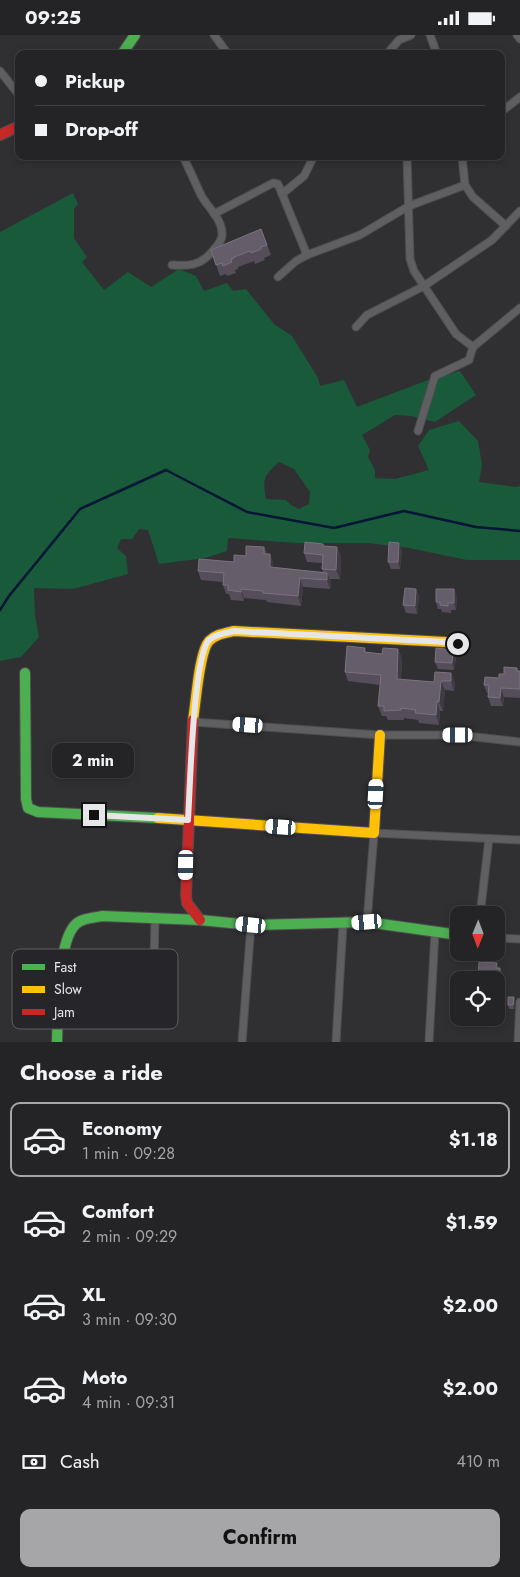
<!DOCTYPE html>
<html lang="en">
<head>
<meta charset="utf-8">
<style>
	:root { --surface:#242426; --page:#303032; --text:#f1f3f6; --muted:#a3a4a7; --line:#414143; --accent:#a6a6a9 }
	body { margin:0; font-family:Jost,sans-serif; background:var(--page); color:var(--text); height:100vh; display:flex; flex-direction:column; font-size:19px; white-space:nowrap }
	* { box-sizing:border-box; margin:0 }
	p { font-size:16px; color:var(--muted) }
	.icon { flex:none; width:28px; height:28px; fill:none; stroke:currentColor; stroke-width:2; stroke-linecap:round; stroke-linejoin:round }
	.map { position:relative; height:1007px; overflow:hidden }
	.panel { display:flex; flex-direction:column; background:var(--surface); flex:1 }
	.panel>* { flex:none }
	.hud { position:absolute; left:15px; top:15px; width:490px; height:110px; border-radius:10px; box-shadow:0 2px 8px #0003,0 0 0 1px var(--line); display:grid; align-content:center; height:110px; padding:0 20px; background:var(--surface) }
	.needle { width:32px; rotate:181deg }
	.buttons { position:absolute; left:450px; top:871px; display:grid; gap:10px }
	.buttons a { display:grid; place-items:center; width:55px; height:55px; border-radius:10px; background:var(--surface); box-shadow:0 2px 8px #0003,0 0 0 1px var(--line); font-size:25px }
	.end { position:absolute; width:22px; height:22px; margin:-11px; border:6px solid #e6e6e9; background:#111; box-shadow:0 0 0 2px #111 }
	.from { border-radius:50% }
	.bubble { position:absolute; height:35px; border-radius:10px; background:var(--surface); box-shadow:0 2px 8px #0003,0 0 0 1px var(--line); font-size:16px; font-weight:700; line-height:35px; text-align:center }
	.car { position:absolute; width:15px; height:30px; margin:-15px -8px; border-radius:6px; box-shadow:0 0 4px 1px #0007; background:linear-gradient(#fff 24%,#345 0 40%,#fff 0 76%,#345 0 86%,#fff 0) }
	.hud b { display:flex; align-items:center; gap:18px; height:48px; font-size:19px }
	.hud b+b { border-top:1px solid var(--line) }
	.hud i { width:12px; height:12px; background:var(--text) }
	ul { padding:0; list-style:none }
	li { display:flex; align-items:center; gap:15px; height:75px; margin:0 10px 8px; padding:0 10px; border:2px solid transparent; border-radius:10px }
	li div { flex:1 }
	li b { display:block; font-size:19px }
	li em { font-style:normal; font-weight:700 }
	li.on { border-color:var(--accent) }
	li>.icon { width:45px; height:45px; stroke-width:1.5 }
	h2 { padding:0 20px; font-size:22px; line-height:60px }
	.pay { display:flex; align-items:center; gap:12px; height:55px; padding:0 20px; font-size:19px }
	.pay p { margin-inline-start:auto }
	.cta { display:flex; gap:10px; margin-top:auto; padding:10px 20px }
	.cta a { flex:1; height:58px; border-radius:10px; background:var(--accent); color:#111; font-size:20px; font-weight:700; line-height:58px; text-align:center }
	.status { display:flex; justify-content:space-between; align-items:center; height:35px; padding:0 25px; background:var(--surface); direction:ltr }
	.status svg { height:14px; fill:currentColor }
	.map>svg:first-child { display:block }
	.green { fill:#185a3a; fill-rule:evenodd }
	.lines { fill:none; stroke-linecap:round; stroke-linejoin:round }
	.stream { stroke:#041536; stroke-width:2.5 }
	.street-casing { stroke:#4e4e50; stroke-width:9 }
	.fast-casing { stroke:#4e4e50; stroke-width:12 }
	.slow-casing { stroke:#4e4e50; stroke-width:12 }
	.jam-casing { stroke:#4e4e50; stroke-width:12 }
	.street { stroke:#5f5f61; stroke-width:7 }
	.fast { stroke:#4caf50; stroke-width:10 }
	.slow { stroke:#ffc107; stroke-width:10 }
	.jam { stroke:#c62828; stroke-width:10 }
	.wall { fill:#564d5a }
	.shaded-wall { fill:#403a44 }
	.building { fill:#655d69; stroke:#7a727d }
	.route { stroke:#e6e6e9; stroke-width:6 }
	.key { fill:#25252a; stroke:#5f5f63; stroke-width:1 }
	.key-label { font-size:14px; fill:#e6e6e9 }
</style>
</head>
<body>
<div class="status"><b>09:25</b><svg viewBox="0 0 49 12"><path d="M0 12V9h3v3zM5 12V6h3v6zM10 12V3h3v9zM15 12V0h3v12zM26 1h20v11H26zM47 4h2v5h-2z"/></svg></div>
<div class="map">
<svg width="520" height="1007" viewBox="0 0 520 1007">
	<rect width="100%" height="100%" fill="#303033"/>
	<!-- green -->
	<path class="green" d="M73,158L78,169L74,174V203L87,222L82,227L104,255L128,237L151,252L179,234L196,241L204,256L227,248L233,256L246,254L274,289L292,301L318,343L320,351L344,345L357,372L428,345L460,336L476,360L435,387L411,381L395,380L362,400L370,415L368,422L375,435V443L395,444L429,435L418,411L429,395L459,386L478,406L482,430L479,447L515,452L520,451V525H467L409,513L369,508H297L228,503L227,516L205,523L159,529L148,495L139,494L132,504H121L117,513L126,521L128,539L73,554L34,553L35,581L39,602L21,622L0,626V197ZM279,427L294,434L310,457L309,469L299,474L291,470L286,465L266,464C262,443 264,441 279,427Z"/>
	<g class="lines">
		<!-- stream -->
		<path class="stream" d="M0,575L9,561L80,474L166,435L247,477L334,493L404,476L476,492L520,496"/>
		<!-- street casing -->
		<g class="street-casing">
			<g id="street">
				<path d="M214,0L228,19"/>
				<path d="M430,0L437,19"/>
				<path d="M517,0L520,4"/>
				<path d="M387,19L399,5L411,0"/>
				<path d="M0,36L19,60"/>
				<path d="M501,77L520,62"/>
				<path d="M407,121L410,224L414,236L456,299L473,312L520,273"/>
				<path d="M465,150L473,162L506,191"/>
				<path d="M282,159L304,141L314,121"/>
				<path d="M214,179L273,148L278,149L307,220"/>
				<path d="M172,230C187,231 199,231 210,219C214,214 222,207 222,200C223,184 207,172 201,160C195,147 189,134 183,121"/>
				<path d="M278,242L296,226L307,220L360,200L409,171L465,150L462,121"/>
				<path d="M356,292L367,280L424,251L492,205L520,176"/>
				<path d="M418,396L435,341L469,325L473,312"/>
				<path d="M193,687L380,700H458L520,707"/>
				<path d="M480,880L489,804"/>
				<path d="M367,887L374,798L520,805"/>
				<path d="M496,903L520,904"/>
				<path d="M153,971L155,883"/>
				<path d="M242,1007L251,890"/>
				<path d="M336,1007L343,889"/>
				<path d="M429,1007L435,897"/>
				<path d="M518,1007L520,967"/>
			</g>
		</g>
		<!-- fast casing -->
		<g class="fast-casing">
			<g id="fast">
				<path d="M122,19L135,0"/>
				<path d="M25,638L26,764L28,773L38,777L158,783"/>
				<path d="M57,1007C58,981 57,906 76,889C82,883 94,883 102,881L200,885L251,890L367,887L459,900"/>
			</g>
		</g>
		<!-- slow casing -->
		<g class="slow-casing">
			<g id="slow">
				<path d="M193,685C196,668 199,617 209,606C216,599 225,598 234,596L446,607L458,609"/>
				<path d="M158,783L374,798L380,700"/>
			</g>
		</g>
		<!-- jam casing -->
		<g class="jam-casing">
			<g id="jam">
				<path d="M0,100L19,91"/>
				<path d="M193,685L186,860L187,868L200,885"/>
			</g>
		</g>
		<!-- street -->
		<use href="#street" class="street"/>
		<!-- fast -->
		<use href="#fast" class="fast"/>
		<!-- slow -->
		<use href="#slow" class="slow"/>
		<!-- jam -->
		<use href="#jam" class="jam"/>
	</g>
	<!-- wall -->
	<g class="wall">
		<path d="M261,194L271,220L264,223L265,225L255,229L254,226L238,232V234L235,235L236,238L227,241L226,239L220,241L211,215Z"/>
		<path d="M323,509L324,511L337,512L341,521L340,544H330L331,547L330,554L303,552L301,571L267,567L266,565L244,563V566L231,565L229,559H226L223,550V547L201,545L198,536L234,527L264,512L267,519H270L273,528V532L323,537L322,534V528L307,527L304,518Z"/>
		<path d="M402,515L400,534H391L388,527Z"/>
		<path d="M416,554L419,561L417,579L406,578L403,570Z"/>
		<path d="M457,562L456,575H451V578L442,577L441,574H438L436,567Z"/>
		<path d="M365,613L366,617L382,619L398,614L402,624L401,644L434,647L451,638L455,648L454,656L445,655L443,676H440L439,690L419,688L418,685L404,683V685H388L386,681H382L378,671L380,650L348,646L345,637Z"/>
		<path d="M453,615L456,622L454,635L438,634L435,627Z"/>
		<path d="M517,633L518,636H520V663L504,662L503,671H491L488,662L489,658H487L484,650L499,643L504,639Z"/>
		<path d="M497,928L499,933H500L504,944L503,968H496Z"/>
		<path d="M514,962L515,966L514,974H509L508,970Z"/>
		<path d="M459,965V982H476V983H453L451,975Z"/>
	</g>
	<!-- shaded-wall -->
	<g class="shaded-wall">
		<path d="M399,508L402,515L400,534L398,527Z"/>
		<path d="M337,512L341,521L340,544L336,535Z"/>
		<path d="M270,519L273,528V541L270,532Z"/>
		<path d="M327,538L331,547L330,554L327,545Z"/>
		<path d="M300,543L303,552L301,571L298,561Z"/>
		<path d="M241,554L244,563V566L241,557Z"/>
		<path d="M416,554L419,561L417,579L415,571Z"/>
		<path d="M454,554L457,562L456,575L454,568Z"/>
		<path d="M398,614L402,624L400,653L397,644Z"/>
		<path d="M453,615L456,622L454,635L452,628Z"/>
		<path d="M451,638L455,648L454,656L451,646Z"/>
		<path d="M441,646L445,655L443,676L439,667Z"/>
		<path d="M501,653L504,662L503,671L500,663Z"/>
		<path d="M437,666L440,676L439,690L436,680Z"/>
		<path d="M497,928L500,937V933L504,944L503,968L499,958L496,933Z"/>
		<path d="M514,962L515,966L514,974L513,970Z"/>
	</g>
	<!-- building -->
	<g class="building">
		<path d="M261,194L267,210L261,212V214L251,218L250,216L234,222V223L231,224L232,227L223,231L222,228L216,230L211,215Z"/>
		<path d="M305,507L323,509V511L337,512L336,535L322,534L323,520L304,518Z"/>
		<path d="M389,507L399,508L398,527H388Z"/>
		<path d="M246,511L264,512V519H270V532L327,538V545L300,543L298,561L263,558V556L241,554V557L228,555V550H223L224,538L198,536L199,524L234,527V520L246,521Z"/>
		<path d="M405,553L416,554L415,571L403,570Z"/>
		<path d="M436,554H454V568H448V571L440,570V567H436Z"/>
		<path d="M347,611L365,613L364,617L382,619L383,613L398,614L397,644L434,647L435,637L451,638V646H441L439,667L437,666L436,680L415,678L416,675L401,673V675L384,676V671H378L381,640L345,637Z"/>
		<path d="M436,613L453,615L452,628L435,627Z"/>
		<path d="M504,632L517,633V636H520V654L501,653L500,663L488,662L489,650H484L485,642L499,643V639H504Z"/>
		<path d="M479,927L497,928L496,933H500L499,958L496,957V945H478Z"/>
		<path d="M508,962H514L513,970H508Z"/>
		<path d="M451,964L459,965V976L451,975Z"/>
	</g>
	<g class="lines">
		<!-- route -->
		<path class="route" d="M94,780L188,785C190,756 193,622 209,605C215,599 226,598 234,596L446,607L458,609"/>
	</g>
	<!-- legend -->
	<rect x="12" y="914" width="166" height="80" rx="8" class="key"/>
	<rect x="22" y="929" width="23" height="6" fill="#4caf50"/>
	<rect x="22" y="951" width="23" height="7" fill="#ffc107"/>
	<rect x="22" y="974" width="23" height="6" fill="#c62828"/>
	<g class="key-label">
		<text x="54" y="937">Fast</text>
		<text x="54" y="959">Slow</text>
		<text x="54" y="982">Jam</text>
	</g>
</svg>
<div class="buttons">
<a><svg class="needle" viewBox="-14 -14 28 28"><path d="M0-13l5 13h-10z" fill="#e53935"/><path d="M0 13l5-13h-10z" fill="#a3a4a7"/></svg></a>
<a><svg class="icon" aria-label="locate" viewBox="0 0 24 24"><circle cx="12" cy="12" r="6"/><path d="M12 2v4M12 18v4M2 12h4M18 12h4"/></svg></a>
</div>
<i class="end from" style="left:458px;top:609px"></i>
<i class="end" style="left:94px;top:780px"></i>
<div class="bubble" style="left:52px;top:708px;width:82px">2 min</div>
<i class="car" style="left:248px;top:690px;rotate:274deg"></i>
<i class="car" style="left:458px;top:700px;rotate:270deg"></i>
<i class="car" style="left:376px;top:759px;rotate:3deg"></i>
<i class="car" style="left:281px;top:792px;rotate:274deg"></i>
<i class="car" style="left:186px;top:830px;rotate:181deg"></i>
<i class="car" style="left:367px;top:887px;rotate:265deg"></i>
<i class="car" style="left:251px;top:890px;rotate:276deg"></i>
<div class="hud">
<b><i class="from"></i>Pickup</b>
<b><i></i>Drop-off</b>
</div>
</div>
<section class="panel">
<h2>Choose a ride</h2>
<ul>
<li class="on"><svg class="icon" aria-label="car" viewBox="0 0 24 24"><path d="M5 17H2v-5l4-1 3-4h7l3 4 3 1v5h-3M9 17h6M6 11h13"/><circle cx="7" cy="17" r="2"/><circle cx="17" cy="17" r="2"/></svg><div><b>Economy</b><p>1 min · 09:28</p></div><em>$1.18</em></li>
<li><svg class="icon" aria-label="car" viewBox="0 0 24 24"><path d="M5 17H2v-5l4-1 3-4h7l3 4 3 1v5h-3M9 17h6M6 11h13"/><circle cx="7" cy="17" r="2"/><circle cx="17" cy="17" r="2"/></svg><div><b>Comfort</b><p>2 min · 09:29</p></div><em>$1.59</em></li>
<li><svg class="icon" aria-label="car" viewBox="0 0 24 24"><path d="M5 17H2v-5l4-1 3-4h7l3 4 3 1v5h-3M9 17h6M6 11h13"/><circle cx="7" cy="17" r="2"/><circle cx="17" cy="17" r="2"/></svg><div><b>XL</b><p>3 min · 09:30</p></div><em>$2.00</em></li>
<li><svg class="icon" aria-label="car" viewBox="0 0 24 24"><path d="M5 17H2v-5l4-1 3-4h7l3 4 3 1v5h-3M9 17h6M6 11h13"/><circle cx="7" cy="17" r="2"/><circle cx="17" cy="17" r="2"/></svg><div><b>Moto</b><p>4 min · 09:31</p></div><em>$2.00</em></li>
</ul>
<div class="pay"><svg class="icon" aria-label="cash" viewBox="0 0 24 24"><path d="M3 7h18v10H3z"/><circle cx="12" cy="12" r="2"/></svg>Cash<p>410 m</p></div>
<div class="cta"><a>Confirm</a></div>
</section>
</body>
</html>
